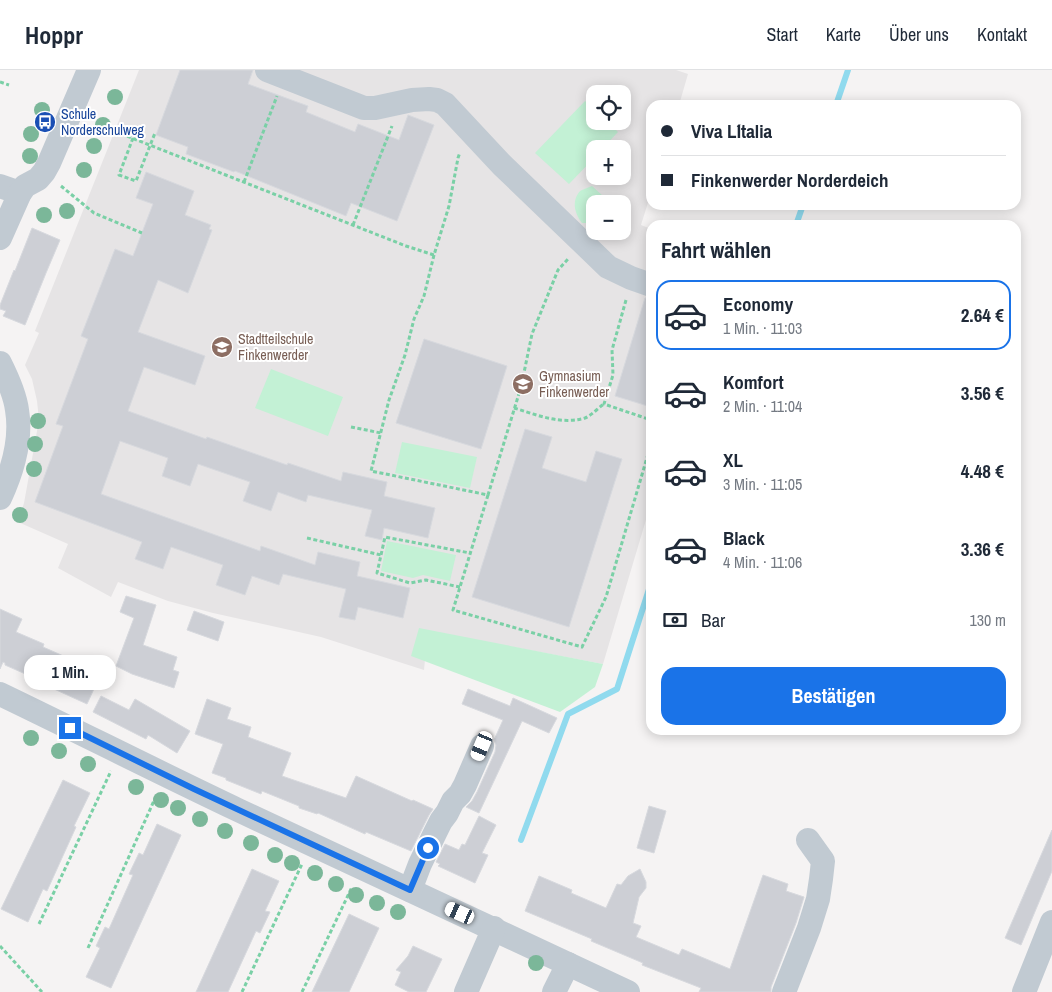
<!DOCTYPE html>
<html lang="de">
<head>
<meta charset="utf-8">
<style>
	:root { --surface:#fff; --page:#f2f2f3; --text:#1f2937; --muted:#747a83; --line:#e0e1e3; --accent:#1a73e8 }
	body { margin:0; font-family:"Archivo Narrow",sans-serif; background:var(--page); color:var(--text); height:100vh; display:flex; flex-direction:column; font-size:19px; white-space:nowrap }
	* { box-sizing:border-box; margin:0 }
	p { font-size:16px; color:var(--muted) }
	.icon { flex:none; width:28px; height:28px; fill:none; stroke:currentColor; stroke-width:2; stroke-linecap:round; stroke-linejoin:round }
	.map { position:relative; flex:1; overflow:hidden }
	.details { position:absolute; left:646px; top:150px; width:375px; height:515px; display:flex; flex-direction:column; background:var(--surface); border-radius:15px; box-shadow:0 2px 12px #0003 }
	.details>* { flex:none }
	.hud { position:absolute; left:646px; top:30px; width:375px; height:110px; border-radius:15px; box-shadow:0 2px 12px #0003; display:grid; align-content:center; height:110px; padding:0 15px; background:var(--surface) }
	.controls { position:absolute; left:586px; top:15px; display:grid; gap:10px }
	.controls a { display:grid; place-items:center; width:45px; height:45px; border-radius:10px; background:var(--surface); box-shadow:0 2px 12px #0003; font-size:25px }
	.end { position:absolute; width:22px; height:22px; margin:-11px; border:6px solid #1a73e8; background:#fff; box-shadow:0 0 0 2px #fff }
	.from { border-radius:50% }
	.bubble { position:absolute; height:35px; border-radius:15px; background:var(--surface); box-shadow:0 2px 12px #0003; font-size:16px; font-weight:700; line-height:35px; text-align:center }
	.car { position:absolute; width:15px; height:30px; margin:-15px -8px; border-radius:6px; box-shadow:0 0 4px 1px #0007; background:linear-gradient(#fff 24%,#345 0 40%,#fff 0 76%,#345 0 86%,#fff 0) }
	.hud b { display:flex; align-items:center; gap:18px; height:48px; font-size:19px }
	.hud b+b { border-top:1px solid var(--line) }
	.hud i { width:12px; height:12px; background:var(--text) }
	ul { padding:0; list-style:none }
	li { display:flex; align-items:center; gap:15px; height:70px; margin:0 10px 8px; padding:0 5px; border:2px solid transparent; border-radius:15px }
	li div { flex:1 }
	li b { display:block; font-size:19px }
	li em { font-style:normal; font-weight:700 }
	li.current { border-color:var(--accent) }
	li>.icon { width:45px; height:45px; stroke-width:1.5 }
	h2 { padding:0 15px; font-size:22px; line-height:60px }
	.pay { display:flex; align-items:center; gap:12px; height:55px; padding:0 15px; font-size:19px }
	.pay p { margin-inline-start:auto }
	.cta { display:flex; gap:10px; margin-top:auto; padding:10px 15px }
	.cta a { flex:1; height:58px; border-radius:15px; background:var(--accent); color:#fff; font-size:20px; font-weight:700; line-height:58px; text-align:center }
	header { display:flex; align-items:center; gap:30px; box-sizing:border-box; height:70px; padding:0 25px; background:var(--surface); border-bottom:1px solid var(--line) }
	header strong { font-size:24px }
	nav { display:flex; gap:28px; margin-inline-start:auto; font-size:18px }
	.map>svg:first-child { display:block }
	.education { fill:#e6e4e5; fill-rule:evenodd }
	.green { fill:#c3f1d5 }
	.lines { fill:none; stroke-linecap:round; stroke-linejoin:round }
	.stream { stroke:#90daee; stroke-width:6 }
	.building { fill:#cdcfd5; stroke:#d7d9de }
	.path { stroke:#7ad0a6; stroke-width:3; stroke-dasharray:4 2.5; stroke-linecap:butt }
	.minor { stroke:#c1cad2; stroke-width:24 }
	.tree { fill:#7bb799 }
	.route { stroke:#1a73e8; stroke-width:6 }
	.labels { text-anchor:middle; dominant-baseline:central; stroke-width:4; stroke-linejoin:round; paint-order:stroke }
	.transit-label { font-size:14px; fill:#164399; stroke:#fff; text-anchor:start }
	.education-label { font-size:14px; fill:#785e54; stroke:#fff; text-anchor:start }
</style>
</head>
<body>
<header>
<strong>Hoppr</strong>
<nav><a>Start</a><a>Karte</a><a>Über uns</a><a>Kontakt</a></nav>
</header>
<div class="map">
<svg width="1052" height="922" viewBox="0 0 1052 922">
	<rect width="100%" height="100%" fill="#f5f3f3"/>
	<!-- education -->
	<path class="education" d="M139,0H676L688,4L679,35H651V123L641,155L651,159V433L603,594L471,569L426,579L424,600L321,567L213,543L168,531L118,512L111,527L58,498L68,474L18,452L24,433L39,350L37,331L32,309L25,295L39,263L35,261ZM595,24H622V51H595ZM595,79H622V106H595ZM595,134H622V161H595Z"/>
	<!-- green -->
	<g class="green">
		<path d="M585,31L595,40V51H607L618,62L602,79H595V87L569,114L535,83Z"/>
		<path d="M592,116L604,127L607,134H595V151L592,153H582C575,144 571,131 580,121C583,119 588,118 592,116Z"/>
		<path d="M271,299L343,327L328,366L255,338Z"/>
		<path d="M402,372L477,387L470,418L395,403Z"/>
		<path d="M387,471L456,485L450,511L423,505L413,508L381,501Z"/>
		<path d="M419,558L603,594L595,617L560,642L411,586Z"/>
	</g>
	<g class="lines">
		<!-- stream -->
		<g class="stream">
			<path d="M836,35L848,0"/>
			<path d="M796,155L803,135"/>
			<path d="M521,770L568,644L617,619L651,513"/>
		</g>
	</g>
	<!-- building -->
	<g class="building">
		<path d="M180,0H253L248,14L308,36L306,42L355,62L358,54L399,70L408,45L434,55L397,151L351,133L346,146L235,101L234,102L186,84L188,77L156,65Z"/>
		<path d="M146,102L194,121L185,145L211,155L209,159L212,160L188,223L158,210L138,262L205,286L195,315L144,297L128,341L206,369L207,367L287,395L288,393L341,411L343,402L387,412L384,426L435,438L428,468L384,458L382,470L365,466L372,440L308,425L306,432L278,422L271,441L243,431L250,412L198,394L190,416L162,406L168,388L120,371L101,424L260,481L261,476L315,495L318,482L360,492L357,506L410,518L403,548L358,537L355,550L339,547L346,519L283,504L279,515L252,506L245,525L216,515L223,495L171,477L163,499L135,489L142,472L35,432L63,356L56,354L88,269L81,266L115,179L133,186L153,134L136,128Z"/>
		<path d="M32,158L60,170L46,203L25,255L3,246L6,241L0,239V235L14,200L15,201Z"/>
		<path d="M645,228H651V337L615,326Z"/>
		<path d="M424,269L507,296L481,379L396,353Z"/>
		<path d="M525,359L552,367L542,398L586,412L596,381L622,389L569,557L472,527Z"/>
		<path d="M126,526L156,535L143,575L177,587L173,600L179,602L174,618L132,604L116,596L134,548L120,542Z"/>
		<path d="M0,539L22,549L16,562L44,574L43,577L77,592L76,596L99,608L87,634L30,608V606L5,595V593L3,592L0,599Z"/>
		<path d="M194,541L224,552L218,571L187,560Z"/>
		<path d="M468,619L510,636L513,628L557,648L549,663L522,651L479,743L466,737L472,731L477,722L495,682L496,675L494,670L503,650L462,634Z"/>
		<path d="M101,626L129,640L135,629L190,661L177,683L148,665L146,669L93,642Z"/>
		<path d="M207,629L231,638L227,649L251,657L248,667L291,683L282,706L346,728L356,706L412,731L413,730L433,739L429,745L411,781L366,762L365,764L318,743L317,744L299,738V736L262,721L261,724L226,710V708L212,703L223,674L195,664Z"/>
		<path d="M63,710L90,723L74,756L76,757L47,821L43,819L28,852L1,839Z"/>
		<path d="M649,736L666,741L654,783L637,778Z"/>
		<path d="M479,746L496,755L482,783L488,785L475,813L438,796L440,794L436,792L445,774L459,780L462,774L465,775Z"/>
		<path d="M157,754L181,765L111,918L86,907L100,878L96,876L105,857L109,859L133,805L129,804L139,783L143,785Z"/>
		<path d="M1052,760V801L1021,875L1005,868Z"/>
		<path d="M252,799L279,811L265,841L270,842L260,863L256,861L228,922H196Z"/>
		<path d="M640,799L646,812V818L639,827L633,853L641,856L636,867L679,885L682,879L730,899L763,805L788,814L786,821L804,827L796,853L771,917V922H699L701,918L642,895L643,893L591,871L592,869L525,841L539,806L572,820L571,823L606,838L617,814L621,815L628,806Z"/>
		<path d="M349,844L379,858L349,922H312Z"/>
		<path d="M413,876L442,889L426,922H409L395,915L401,902L396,900L408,886Z"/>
	</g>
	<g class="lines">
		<!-- path -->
		<g class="path">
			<path d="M0,12L9,15"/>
			<path d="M109,59L406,176L434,185L449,136L458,88L460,82"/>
			<path d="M133,68L119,105L136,111L155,63"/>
			<path d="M244,112L277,26"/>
			<path d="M61,116L94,143L142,163"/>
			<path d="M353,155L392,56"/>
			<path d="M434,185L424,226L414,249L405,285L389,330L371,401L488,425L521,317L532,264L558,200L568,189"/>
			<path d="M626,230L612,280L613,305L604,334L651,350"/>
			<path d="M514,338C537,345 561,355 585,348C592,345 598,338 604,334"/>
			<path d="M351,357L381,363"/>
			<path d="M488,425L453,540L582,577L606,527L651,374"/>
			<path d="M307,468L381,485"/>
			<path d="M460,517L426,510L410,513L377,503L385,467L470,483"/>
			<path d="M39,854L111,701"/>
			<path d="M0,876L42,922"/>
			<path d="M88,878L157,724"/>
			<path d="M242,922L302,794"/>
			<path d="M302,922L352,817"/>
		</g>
		<!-- minor -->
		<g class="minor">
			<path d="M267,0L364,38H375L412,30L429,29L437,30L445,34L502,95L608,197L631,208L651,215"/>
			<path d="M0,116L20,123"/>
			<path d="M0,168L20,123L25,116L38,109L44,102L49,93L89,0"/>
			<path d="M0,293C7,307 15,324 17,340C22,370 12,402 0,428"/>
			<path d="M0,624C79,662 158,702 238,740C367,801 498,860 628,922"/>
			<path d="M410,820L420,794L435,763L441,751L447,743L453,731L460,724L465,715L482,676"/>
			<path d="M466,922L494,858"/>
			<path d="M554,922L568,894"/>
			<path d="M784,922L809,858L818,829L821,809L823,791L808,770"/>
			<path d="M1024,922L1052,852"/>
		</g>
	</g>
	<!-- trees -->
	<g class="tree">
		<circle cx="115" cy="27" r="8"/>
		<circle cx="42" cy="40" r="8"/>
		<circle cx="103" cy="55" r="8"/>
		<circle cx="31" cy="64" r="8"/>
		<circle cx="94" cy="76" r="8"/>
		<circle cx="30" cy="86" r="8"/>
		<circle cx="84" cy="100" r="8"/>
		<circle cx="67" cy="141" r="8"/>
		<circle cx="44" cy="145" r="8"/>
		<circle cx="38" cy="351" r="8"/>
		<circle cx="35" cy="374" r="8"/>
		<circle cx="34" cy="399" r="8"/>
		<circle cx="20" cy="445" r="8"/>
		<circle cx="31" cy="668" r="8"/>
		<circle cx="59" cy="681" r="8"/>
		<circle cx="88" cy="694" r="8"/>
		<circle cx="136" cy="717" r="8"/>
		<circle cx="161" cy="730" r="8"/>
		<circle cx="178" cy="738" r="8"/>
		<circle cx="200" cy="749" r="8"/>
		<circle cx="225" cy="761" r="8"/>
		<circle cx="251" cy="773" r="8"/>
		<circle cx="275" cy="785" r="8"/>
		<circle cx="292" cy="793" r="8"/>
		<circle cx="315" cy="803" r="8"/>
		<circle cx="336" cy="814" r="8"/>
		<circle cx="356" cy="825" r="8"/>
		<circle cx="377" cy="833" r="8"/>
		<circle cx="398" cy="842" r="8"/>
		<circle cx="536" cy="893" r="8"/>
	</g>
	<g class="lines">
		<!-- route -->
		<path class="route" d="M70,658L194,719L410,820L428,778"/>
	</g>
	<!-- icons -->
	<defs>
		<g id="bus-disc" transform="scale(1.125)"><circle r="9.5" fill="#1a4fb4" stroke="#fff"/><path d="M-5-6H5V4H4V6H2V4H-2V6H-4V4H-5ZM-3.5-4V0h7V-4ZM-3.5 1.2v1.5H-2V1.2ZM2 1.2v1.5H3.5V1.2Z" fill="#fff"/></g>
		<g id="school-disc" transform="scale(1.125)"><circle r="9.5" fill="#8d6e63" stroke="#fff"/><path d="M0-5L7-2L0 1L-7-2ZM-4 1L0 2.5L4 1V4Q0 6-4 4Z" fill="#fff"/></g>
	</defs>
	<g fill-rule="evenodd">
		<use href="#bus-disc" x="45" y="52"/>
		<use href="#school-disc" x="222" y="277"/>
		<use href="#school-disc" x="523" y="314"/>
	</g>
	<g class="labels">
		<!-- transit labels -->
		<g class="transit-label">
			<text x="61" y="44">Schule<tspan x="61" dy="16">Norderschulweg</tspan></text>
		</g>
		<!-- education labels -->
		<g class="education-label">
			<text x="238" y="269">Stadtteilschule<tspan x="238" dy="16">Finkenwerder</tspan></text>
			<text x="539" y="306">Gymnasium<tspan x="539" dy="16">Finkenwerder</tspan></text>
		</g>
	</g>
</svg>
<div class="controls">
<a><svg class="icon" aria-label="locate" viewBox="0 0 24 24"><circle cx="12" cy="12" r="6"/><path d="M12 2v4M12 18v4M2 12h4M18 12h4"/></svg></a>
<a>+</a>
<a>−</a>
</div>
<i class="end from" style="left:428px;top:778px"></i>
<i class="end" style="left:70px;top:658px"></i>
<div class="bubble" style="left:24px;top:585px;width:92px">1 Min.</div>
<i class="car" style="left:482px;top:676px;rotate:203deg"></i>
<i class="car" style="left:460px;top:843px;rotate:294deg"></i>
<div class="hud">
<b><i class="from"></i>Viva L´Italia</b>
<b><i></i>Finkenwerder Norderdeich</b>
</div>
<section class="details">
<h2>Fahrt wählen</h2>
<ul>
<li class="current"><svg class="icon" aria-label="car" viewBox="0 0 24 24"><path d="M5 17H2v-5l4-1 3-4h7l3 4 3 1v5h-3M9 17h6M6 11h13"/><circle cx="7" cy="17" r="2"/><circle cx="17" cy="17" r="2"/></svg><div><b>Economy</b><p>1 Min. · 11:03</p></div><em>2.64 €</em></li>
<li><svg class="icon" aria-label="car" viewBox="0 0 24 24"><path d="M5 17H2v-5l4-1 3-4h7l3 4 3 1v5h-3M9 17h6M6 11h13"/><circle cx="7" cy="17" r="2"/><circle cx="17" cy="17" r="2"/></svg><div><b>Komfort</b><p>2 Min. · 11:04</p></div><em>3.56 €</em></li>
<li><svg class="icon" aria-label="car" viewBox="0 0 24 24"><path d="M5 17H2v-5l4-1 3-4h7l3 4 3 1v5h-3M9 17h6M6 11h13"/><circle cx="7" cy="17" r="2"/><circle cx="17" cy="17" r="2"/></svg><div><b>XL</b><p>3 Min. · 11:05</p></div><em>4.48 €</em></li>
<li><svg class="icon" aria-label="car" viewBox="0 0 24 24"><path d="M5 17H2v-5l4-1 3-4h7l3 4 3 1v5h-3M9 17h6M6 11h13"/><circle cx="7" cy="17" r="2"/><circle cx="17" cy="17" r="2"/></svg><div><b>Black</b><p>4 Min. · 11:06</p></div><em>3.36 €</em></li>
</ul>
<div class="pay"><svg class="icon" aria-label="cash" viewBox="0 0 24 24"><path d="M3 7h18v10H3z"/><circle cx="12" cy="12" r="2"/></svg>Bar<p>130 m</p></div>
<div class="cta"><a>Bestätigen</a></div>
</section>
</div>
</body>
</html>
